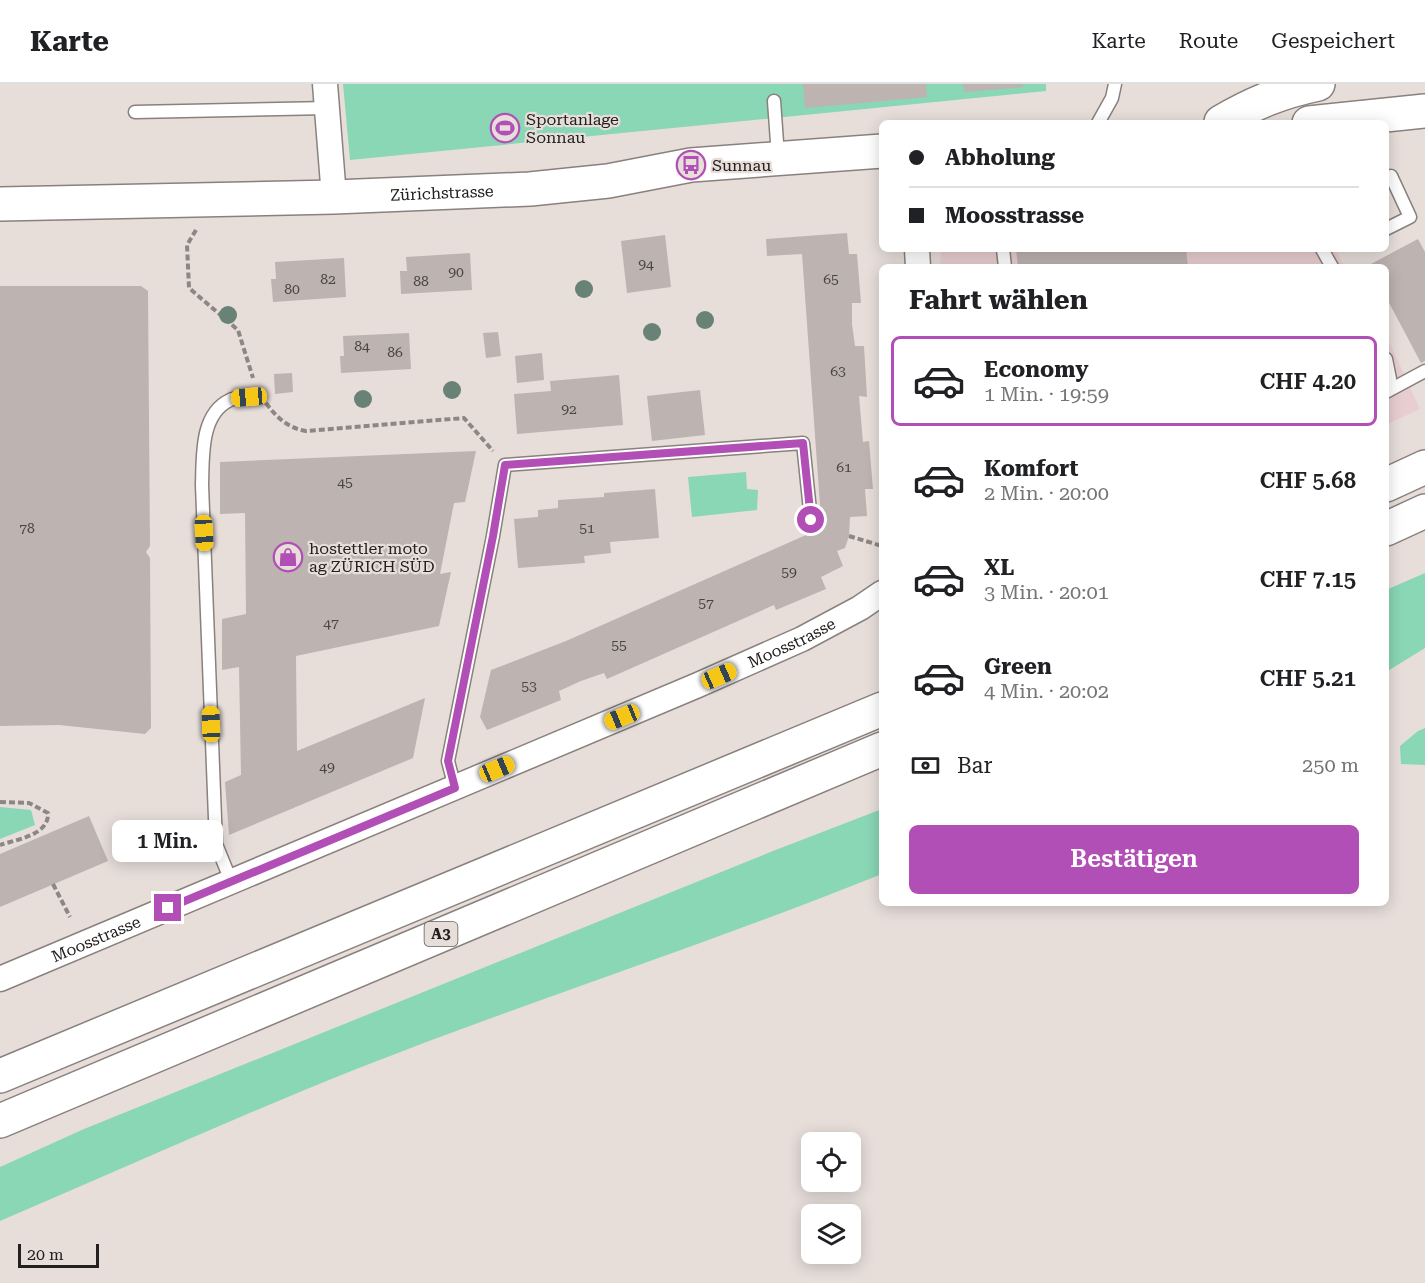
<!DOCTYPE html>
<html lang="de">
<head>
<meta charset="utf-8">
<style>
	:root { --surface:#fff; --page:#f2f2f2; --text:#202124; --muted:#757577; --line:#e0e0e0; --accent:#b24fb6 }
	body { margin:0; font-family:"Roboto Serif",serif; background:var(--page); color:var(--text); height:100vh; display:flex; flex-direction:column; font-size:22px; white-space:nowrap }
	* { box-sizing:border-box; margin:0 }
	p { font-size:20px; color:var(--muted) }
	.icon { flex:none; width:33px; height:33px; fill:none; stroke:currentColor; stroke-width:2; stroke-linecap:round; stroke-linejoin:round }
	.map { position:relative; flex:1; overflow:hidden }
	.drawer { position:absolute; left:879px; top:180px; width:510px; height:642px; display:flex; flex-direction:column; background:var(--surface); border-radius:9px; box-shadow:0 3px 15px #0003 }
	.drawer>* { flex:none }
	.hud { position:absolute; left:879px; top:36px; width:510px; height:132px; border-radius:9px; box-shadow:0 3px 15px #0003; display:grid; align-content:center; height:132px; padding:0 30px; background:var(--surface) }
	.tools { position:absolute; left:801px; top:1048px; display:grid; gap:12px }
	.tools a { display:grid; place-items:center; width:60px; height:60px; border-radius:9px; background:var(--surface); box-shadow:0 3px 15px #0003; font-size:30px }
	.scale { position:absolute; left:18px; bottom:15px; width:81px; box-sizing:border-box; padding-left:6px; border:3px solid #23201e; border-top:0; font-size:16px; line-height:21px; white-space:nowrap; color:#23201e; -webkit-text-stroke:4px #e7deda; paint-order:stroke }
	.end { position:absolute; width:27px; height:27px; margin:-14px; border:8px solid #b24fb6; background:#fff; box-shadow:0 0 0 3px #fff }
	.from { border-radius:50% }
	.bubble { position:absolute; height:42px; border-radius:9px; background:var(--surface); box-shadow:0 3px 15px #0003; font-size:20px; font-weight:600; line-height:42px; text-align:center }
	.car { position:absolute; width:18px; height:36px; margin:-18px -9px; border-radius:8px; box-shadow:0 0 4px 2px #0007; background:linear-gradient(#f5c518 24%,#345 0 40%,#f5c518 0 76%,#345 0 86%,#f5c518 0) }
	.hud b { display:flex; align-items:center; gap:21px; height:57px; font-size:22px }
	.hud b+b { border-top:2px solid var(--line) }
	.hud i { width:15px; height:15px; background:var(--text) }
	ul { padding:0; list-style:none }
	li { display:flex; align-items:center; gap:18px; height:90px; margin:0 12px 9px; padding:0 18px; border:3px solid transparent; border-radius:9px }
	li div { flex:1 }
	li b { display:block; font-size:22px }
	li em { font-style:normal; font-weight:600 }
	li.current { border-color:var(--accent) }
	li>.icon { width:54px; height:54px; stroke-width:1.5 }
	h2 { padding:0 30px; font-size:27px; line-height:72px }
	.pay { display:flex; align-items:center; gap:15px; height:66px; padding:0 30px; font-size:22px }
	.pay p { margin-inline-start:auto }
	.primary-button { display:flex; gap:12px; margin-top:auto; padding:12px 30px }
	.primary-button a { flex:1; height:69px; border-radius:9px; background:var(--accent); color:#fff; font-size:24px; font-weight:600; line-height:69px; text-align:center }
	header { display:flex; align-items:center; gap:36px; box-sizing:border-box; height:84px; padding:0 30px; background:var(--surface); border-bottom:2px solid var(--line) }
	header strong { font-size:28px }
	nav { display:flex; gap:33px; margin-inline-start:auto; font-size:21px }
	.map>svg:first-child { display:block }
	.commercial { fill:#e9ced1 }
	.green { fill:#89d7b4 }
	.building { fill:#bdb3b1 }
	.lines { fill:none; stroke-linecap:round; stroke-linejoin:round }
	.service-casing { stroke:#89817d; stroke-width:15 }
	.minor-casing { stroke:#89817d; stroke-width:27 }
	.secondary-casing { stroke:#89817d; stroke-width:36 }
	.motorway-casing { stroke:#89817d; stroke-width:36 }
	.path { stroke:#8d8784; stroke-width:4; stroke-dasharray:6 3; stroke-linecap:butt }
	.service { stroke:#fff; stroke-width:12 }
	.minor { stroke:#fff; stroke-width:24 }
	.secondary { stroke:#fff; stroke-width:33 }
	.motorway { stroke:#fff; stroke-width:33 }
	.tree { fill:#688276 }
	.route { stroke:#b24fb6; stroke-width:8 }
	.labels { text-anchor:middle; dominant-baseline:central; stroke-width:4.5; stroke-linejoin:round; paint-order:stroke }
	.number-label { font-size:14px; fill:#4a4543 }
	.shield { fill:#e7deda; stroke:#5e5956; stroke-width:1.5 }
	.shield-label { font-size:15px; font-weight:bold; fill:#23201e }
	.poi-label { font-size:16px; fill:#23201e; stroke:#e7deda; text-anchor:start }
	.street-label { font-size:16px; fill:#23201e; stroke:#e7deda }
</style>
</head>
<body>
<header>
<strong>Karte</strong>
<nav><a>Karte</a><a>Route</a><a>Gespeichert</a></nav>
</header>
<div class="map">
<svg width="1425" height="1199" viewBox="0 0 1425 1199">
	<rect width="100%" height="100%" fill="#e7deda"/>
	<!-- commercial -->
	<g class="commercial">
		<path d="M941,165H1335L1345,183H940Z"/>
		<path d="M1386,251L1420,325L1386,341Z"/>
	</g>
	<!-- green -->
	<g class="green">
		<path d="M343,0H1046V7L350,76Z"/>
		<path d="M746,388L747,405L758,406L757,426L692,433L688,393Z"/>
		<path d="M1425,489V564L1386,588V506Z"/>
		<path d="M1425,644V681L1401,680L1400,662L1418,647Z"/>
		<path d="M0,723L31,726L35,741L0,755Z"/>
		<path d="M882,725V790C710,859 532,916 359,984C238,1032 120,1086 0,1137V1083L84,1045L773,767Z"/>
	</g>
	<!-- building -->
	<g class="building">
		<path d="M803,0H926L927,13L805,24Z"/>
		<path d="M963,0H1023V3L964,8Z"/>
		<path d="M847,149L849,170H857L861,219H852V240L855,262H864L867,313L859,312L863,358L869,357L873,405H865L867,432L850,433L849,452L845,464L837,467L843,482L821,493L826,505L776,526L774,521L607,595L604,589L581,597L559,607L561,616L487,646L480,633L491,586L566,557L824,443L821,435L802,170L767,172L766,155Z"/>
		<path d="M665,151L671,203L627,209L621,157Z"/>
		<path d="M1418,155L1425,168V277L1421,279L1386,213V183H1370L1369,181Z"/>
		<path d="M1016,165H1186L1188,183H1018Z"/>
		<path d="M470,169L472,206L401,210L400,187H407L406,173Z"/>
		<path d="M344,174L346,213L273,218L271,195H276L275,178Z"/>
		<path d="M0,202H141L148,207L150,462L146,468L150,474L151,644L145,650L59,641L0,642Z"/>
		<path d="M498,248L501,272L486,274L483,249Z"/>
		<path d="M409,249L411,285L341,289L340,272H344L343,252Z"/>
		<path d="M542,269L544,296L517,299L515,272Z"/>
		<path d="M292,289L293,308L275,310L274,290Z"/>
		<path d="M619,291L623,341L517,350L514,310L551,307L550,297Z"/>
		<path d="M700,306L705,351L652,357L647,312Z"/>
		<path d="M476,367L465,418L454,419L440,490L451,488L439,542L296,572L297,667L425,614L413,674L229,751L225,698L241,691L239,583L222,586V535L246,530L245,429L220,430V378Z"/>
		<path d="M655,405L659,454L610,458L611,469L584,472L585,479L518,484L514,435L538,433V426L558,424V416L604,413V409Z"/>
		<path d="M89,732L108,777L0,823V770Z"/>
	</g>
	<g class="lines">
		<!-- service casing -->
		<g class="service-casing">
			<g id="service">
				<path d="M774,17L778,72"/>
				<path d="M135,28L328,24"/>
				<path d="M1098,39L1112,14L1115,0"/>
				<path d="M1386,145L1410,133L1391,92"/>
				<path d="M1003,165L1005,183"/>
				<path d="M1322,165L1332,183"/>
				<path d="M1386,275L1390,295L1386,305"/>
				<path d="M1386,308L1425,287"/>
				<path d="M455,704L448,677L493,452L505,381L803,359L811,436"/>
				<path d="M231,797L216,760L202,401C203,373 200,330 230,316C235,313 243,314 249,313"/>
			</g>
		</g>
		<!-- minor casing -->
		<g class="minor-casing">
			<g id="minor">
				<path d="M325,0L334,113"/>
				<path d="M917,165L918,183"/>
				<path id="s1" d="M0,895L698,601L802,555L860,524L882,509"/>
			</g>
		</g>
		<!-- secondary casing -->
		<g class="secondary-casing">
			<g id="secondary">
				<path d="M1221,38C1254,19 1280,8 1318,0"/>
				<path d="M1309,39L1425,27"/>
				<path id="s2" d="M0,120L334,113L530,105L608,97L691,81L882,67"/>
			</g>
		</g>
		<!-- motorway casing -->
		<g class="motorway-casing">
			<g id="motorway">
				<path d="M1386,401L1425,383"/>
				<path d="M1386,445L1425,427"/>
				<path d="M0,992L882,625"/>
				<path d="M0,1037L882,665"/>
			</g>
		</g>
		<!-- path -->
		<g class="path">
			<path d="M196,146L187,161L189,204L238,246L253,294"/>
			<path d="M266,319C277,334 288,344 306,347L464,334L493,367"/>
			<path d="M849,452L882,462"/>
			<path d="M0,718L29,719L48,729C49,751 18,755 0,761"/>
			<path d="M53,800L70,833"/>
		</g>
		<!-- service -->
		<use href="#service" class="service"/>
		<!-- minor -->
		<use href="#minor" class="minor"/>
		<!-- secondary -->
		<use href="#secondary" class="secondary"/>
		<!-- motorway -->
		<use href="#motorway" class="motorway"/>
	</g>
	<!-- trees -->
	<g class="tree">
		<circle cx="584" cy="205" r="9"/>
		<circle cx="228" cy="231" r="9"/>
		<circle cx="705" cy="236" r="9"/>
		<circle cx="652" cy="248" r="9"/>
		<circle cx="452" cy="306" r="9"/>
		<circle cx="363" cy="315" r="9"/>
	</g>
	<g class="lines">
		<!-- route -->
		<path class="route" d="M168,824L455,704L448,677L493,452L505,381L803,359L811,436"/>
	</g>
	<!-- icons -->
	<defs>
		<g id="stadium-ring" transform="scale(1.5)"><circle r="9.5" fill="#e7deda" stroke="#b24fb6" stroke-width="1.5"/><path d="M0-5a6.5 5 0 1 0 0 10a6.5 5 0 1 0 0-10ZM-3.5-1.8h7v3.6h-7Z" fill="#b24fb6"/></g>
		<g id="bus-ring" transform="scale(1.5)"><circle r="9.5" fill="#e7deda" stroke="#b24fb6" stroke-width="1.5"/><path d="M-5-6H5V4H4V6H2V4H-2V6H-4V4H-5ZM-3.5-4V0h7V-4ZM-3.5 1.2v1.5H-2V1.2ZM2 1.2v1.5H3.5V1.2Z" fill="#b24fb6"/></g>
		<g id="shop-ring" transform="scale(1.5)"><circle r="9.5" fill="#e7deda" stroke="#b24fb6" stroke-width="1.5"/><path d="M-5-2.5h2.3a2.7 3.5 0 0 1 5.4 0H5L5.5 6h-11ZM-1.5-2.5h3a1.5 2.3 0 0 0-3 0Z" fill="#b24fb6"/></g>
	</defs>
	<g fill-rule="evenodd">
		<use href="#stadium-ring" x="505" y="44"/>
		<use href="#bus-ring" x="691" y="81"/>
		<use href="#shop-ring" x="288" y="473"/>
	</g>
	<g class="labels">
		<!-- number labels -->
		<g class="number-label">
			<text x="646" y="180">94</text>
			<text x="456" y="188">90</text>
			<text x="328" y="195">82</text>
			<text x="831" y="195">65</text>
			<text x="421" y="197">88</text>
			<text x="292" y="205">80</text>
			<text x="362" y="262">84</text>
			<text x="395" y="268">86</text>
			<text x="838" y="287">63</text>
			<text x="569" y="325">92</text>
			<text x="844" y="383">61</text>
			<text x="345" y="398">45</text>
			<text x="27" y="444">78</text>
			<text x="587" y="444">51</text>
			<text x="789" y="488">59</text>
			<text x="706" y="519">57</text>
			<text x="331" y="539">47</text>
			<text x="619" y="561">55</text>
			<text x="529" y="602">53</text>
			<text x="327" y="683">49</text>
		</g>
		<!-- shield labels -->
		<rect class="shield" x="424.5" y="838" width="33" height="24" rx="4.5"/>
		<g class="shield-label">
			<text x="441" y="850">A3</text>
		</g>
		<!-- poi labels -->
		<g class="poi-label">
			<text x="526" y="35">Sportanlage<tspan x="526" dy="18">Sonnau</tspan></text>
			<text x="712" y="81">Sunnau</text>
			<text x="309" y="464">hostettler moto<tspan x="309" dy="18">ag ZÜRICH SÜD</tspan></text>
		</g>
		<!-- street labels -->
		<g class="street-label">
			<text stroke="none"><textPath href="#s2" startOffset="442">Zürichstrasse</textPath></text>
			<text stroke="none"><textPath href="#s1" startOffset="860">Moosstrasse</textPath></text>
			<text stroke="none"><textPath href="#s1" startOffset="104">Moosstrasse</textPath></text>
		</g>
	</g>
</svg>
<div class="tools">
<a><svg class="icon" aria-label="locate" viewBox="0 0 24 24"><circle cx="12" cy="12" r="6"/><path d="M12 2v4M12 18v4M2 12h4M18 12h4"/></svg></a>
<a><svg class="icon" aria-label="layers" viewBox="0 0 24 24"><path d="M12 4l9 5-9 5-9-5zM3 14l9 5 9-5"/></svg></a>
</div>
<div class="scale">20 m</div>
<i class="end from" style="left:811px;top:436px"></i>
<i class="end" style="left:168px;top:824px"></i>
<div class="bubble" style="left:112px;top:736px;width:111px">1 Min.</div>
<i class="car" style="left:249px;top:313px;rotate:265deg"></i>
<i class="car" style="left:204px;top:449px;rotate:177deg"></i>
<i class="car" style="left:719px;top:592px;rotate:66deg"></i>
<i class="car" style="left:622px;top:633px;rotate:248deg"></i>
<i class="car" style="left:211px;top:640px;rotate:358deg"></i>
<i class="car" style="left:497px;top:685px;rotate:67deg"></i>
<div class="hud">
<b><i class="from"></i>Abholung</b>
<b><i></i>Moosstrasse</b>
</div>
<section class="drawer">
<h2>Fahrt wählen</h2>
<ul>
<li class="current"><svg class="icon" aria-label="car" viewBox="0 0 24 24"><path d="M5 17H2v-5l4-1 3-4h7l3 4 3 1v5h-3M9 17h6M6 11h13"/><circle cx="7" cy="17" r="2"/><circle cx="17" cy="17" r="2"/></svg><div><b>Economy</b><p>1 Min. · 19:59</p></div><em>CHF 4.20</em></li>
<li><svg class="icon" aria-label="car" viewBox="0 0 24 24"><path d="M5 17H2v-5l4-1 3-4h7l3 4 3 1v5h-3M9 17h6M6 11h13"/><circle cx="7" cy="17" r="2"/><circle cx="17" cy="17" r="2"/></svg><div><b>Komfort</b><p>2 Min. · 20:00</p></div><em>CHF 5.68</em></li>
<li><svg class="icon" aria-label="car" viewBox="0 0 24 24"><path d="M5 17H2v-5l4-1 3-4h7l3 4 3 1v5h-3M9 17h6M6 11h13"/><circle cx="7" cy="17" r="2"/><circle cx="17" cy="17" r="2"/></svg><div><b>XL</b><p>3 Min. · 20:01</p></div><em>CHF 7.15</em></li>
<li><svg class="icon" aria-label="car" viewBox="0 0 24 24"><path d="M5 17H2v-5l4-1 3-4h7l3 4 3 1v5h-3M9 17h6M6 11h13"/><circle cx="7" cy="17" r="2"/><circle cx="17" cy="17" r="2"/></svg><div><b>Green</b><p>4 Min. · 20:02</p></div><em>CHF 5.21</em></li>
</ul>
<div class="pay"><svg class="icon" aria-label="cash" viewBox="0 0 24 24"><path d="M3 7h18v10H3z"/><circle cx="12" cy="12" r="2"/></svg>Bar<p>250 m</p></div>
<div class="primary-button"><a>Bestätigen</a></div>
</section>
</div>
</body>
</html>
